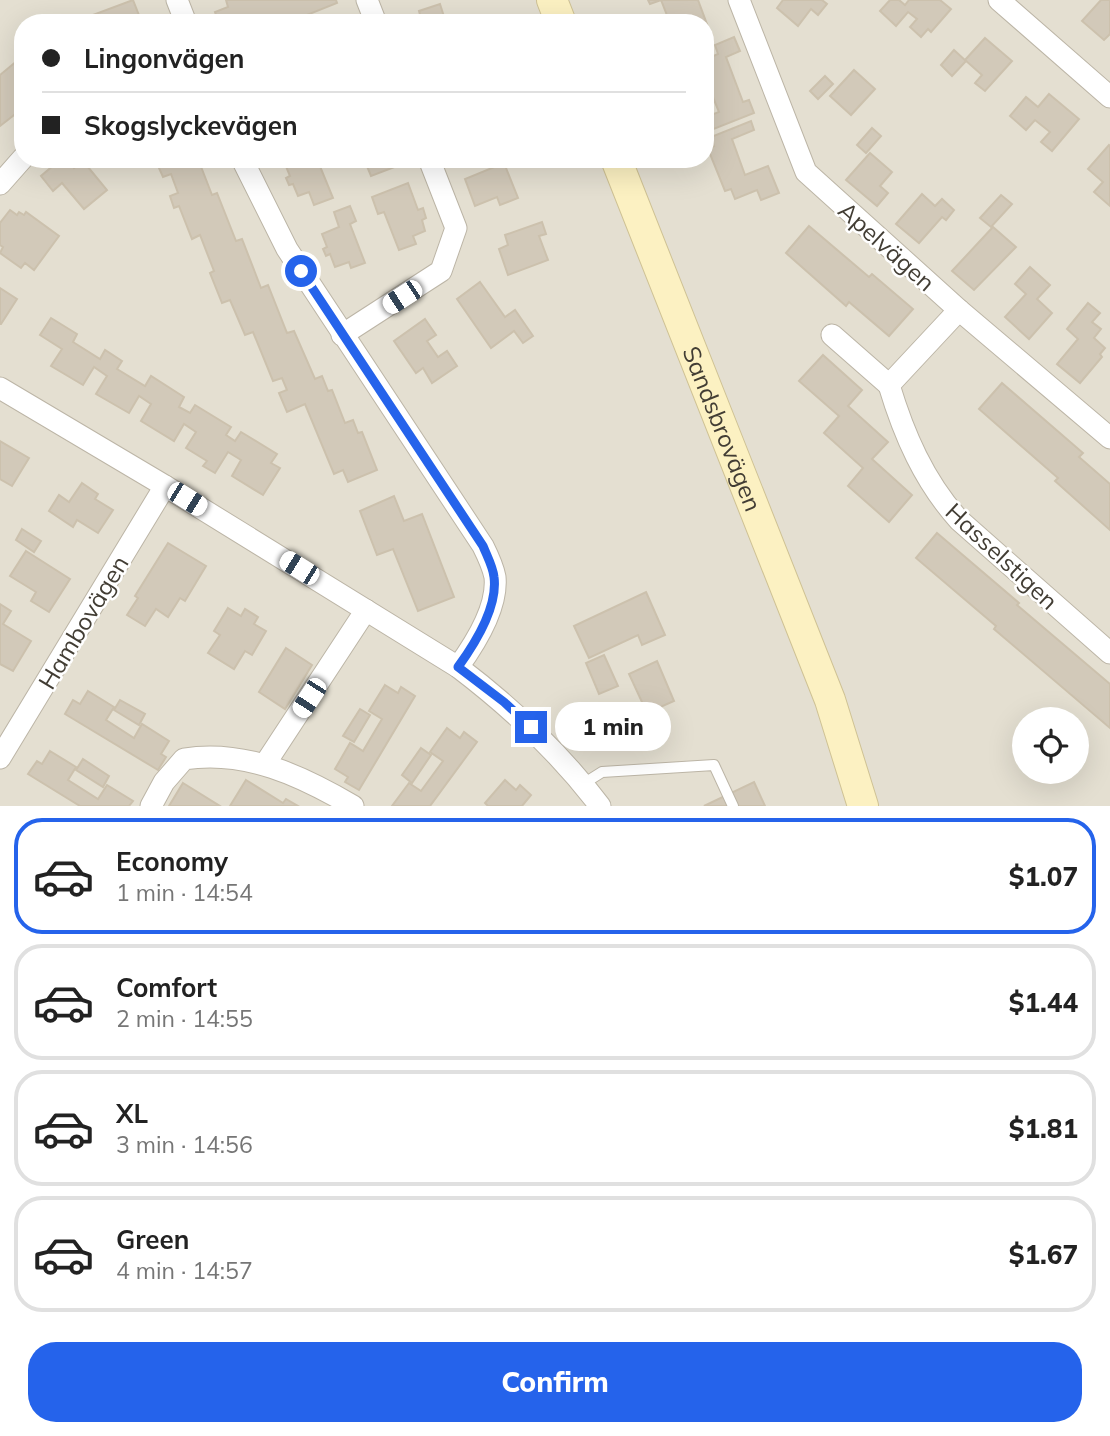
<!DOCTYPE html>
<html lang="en">
<head>
<meta charset="utf-8">
<style>
	:root { --surface:#fff; --page:#f2f2f2; --text:#222; --muted:#767676; --line:#e0e0e0; --accent:#2563eb }
	body { margin:0; font-family:Mulish,sans-serif; background:var(--page); color:var(--text); height:100vh; display:flex; flex-direction:column; font-size:26px; white-space:nowrap }
	* { box-sizing:border-box; margin:0 }
	p { font-size:23px; color:var(--muted) }
	.icon { flex:none; width:38px; height:38px; fill:none; stroke:currentColor; stroke-width:2; stroke-linecap:round; stroke-linejoin:round }
	.map { position:relative; height:806px; overflow:hidden }
	.side { display:flex; flex-direction:column; background:var(--surface); flex:1 }
	.side>* { flex:none }
	.banner { position:absolute; left:14px; top:14px; width:700px; height:154px; border-radius:28px; box-shadow:0 7px 28px #0002; display:grid; align-content:center; height:154px; padding:0 28px; background:var(--surface) }
	.fabs { position:absolute; left:1012px; top:707px; display:grid; gap:14px }
	.fabs a { display:grid; place-items:center; width:77px; height:77px; border-radius:50%; background:var(--surface); box-shadow:0 7px 28px #0002; font-size:35px }
	.end { position:absolute; width:32px; height:32px; margin:-16px; border:9px solid #2563eb; background:#fff; box-shadow:0 0 0 4px #fff }
	.from { border-radius:50% }
	.bubble { position:absolute; height:49px; border-radius:24px; background:var(--surface); box-shadow:0 7px 28px #0002; font-size:23px; font-weight:800; line-height:49px; text-align:center }
	.car { position:absolute; width:21px; height:42px; margin:-21px -10px; border-radius:9px; box-shadow:0 0 5px 2px #0007; background:linear-gradient(#fff 24%,#345 0 40%,#fff 0 76%,#345 0 86%,#fff 0) }
	.banner b { display:flex; align-items:center; gap:24px; height:66px; font-size:26px }
	.banner b+b { border-top:2px solid var(--line) }
	.banner i { width:18px; height:18px; background:var(--text) }
	ul { padding:12px 0 0; list-style:none }
	li { display:flex; align-items:center; gap:21px; height:116px; margin:0 14px 10px; padding:0 14px; border:4px solid var(--line); border-radius:28px }
	li div { flex:1 }
	li b { display:block; font-size:26px }
	li em { font-style:normal; font-weight:800 }
	li.on { border-color:var(--accent) }
	li>.icon { width:63px; height:63px; stroke-width:1.5 }
	.cta { display:flex; gap:14px; margin-top:auto; padding:14px 28px }
	.cta a { flex:1; height:80px; border-radius:28px; background:var(--accent); color:#fff; font-size:28px; font-weight:800; line-height:80px; text-align:center }
	.map>svg:first-child { display:block }
	.residential { fill:#e4dfd1; fill-rule:evenodd }
	.building { fill:#d2c9b9; stroke:#ccc1ad; stroke-width:2 }
	.lines { fill:none; stroke-linecap:round; stroke-linejoin:round }
	.service-casing { stroke:#bcb5a6; stroke-width:12 }
	.minor-casing { stroke:#bcb5a6; stroke-width:23 }
	.secondary-casing { stroke:#cfc294; stroke-width:32 }
	.service { stroke:#fff; stroke-width:10 }
	.minor { stroke:#fff; stroke-width:21 }
	.secondary { stroke:#fcf1c2; stroke-width:30 }
	.route { stroke:#2563eb; stroke-width:9 }
	.labels { text-anchor:middle; dominant-baseline:central; stroke-width:5; stroke-linejoin:round; paint-order:stroke }
	.street-label { font-size:24px; fill:#423d34; stroke:#fff }
</style>
</head>
<body>
<div class="map">
<svg width="1110" height="806" viewBox="0 0 1110 806">
	<rect width="100%" height="100%" fill="#f1ede3"/>
	<!-- residential -->
	<path class="residential" d="M0,0H1110V806H0ZM23,23H705V159H23ZM1024,719H1076V772H1024Z"/>
	<!-- building -->
	<g class="building">
		<path d="M133,0L142,23H84L82,19Z"/>
		<path d="M226,0H336L337,3L287,23L282,21L219,23L215,12L228,7Z"/>
		<path d="M648,0H698L708,27L705,28V23H670L661,0L650,4Z"/>
		<path d="M783,0H822L827,4L818,15L811,9L798,26L777,8Z"/>
		<path d="M890,0H899L905,5L909,0H940L951,9L931,32L928,29L921,37L910,27L917,19L908,12L896,26L880,11Z"/>
		<path d="M1101,0H1110V34L1104,40L1082,21Z"/>
		<path d="M440,4L446,23H419L422,22L419,11Z"/>
		<path d="M734,37L740,51L726,57L743,102L749,100L754,113L711,130L706,117L719,112L708,85L705,86V60L718,54L715,45Z"/>
		<path d="M985,38L1012,61L985,91L975,83L982,75L965,60Z"/>
		<path d="M954,50L966,61L952,76L941,65Z"/>
		<path d="M17,61L23,68V108L0,126V75Z"/>
		<path d="M854,70L875,89L851,115L830,96Z"/>
		<path d="M825,76L833,84L818,99L810,91Z"/>
		<path d="M1049,94L1079,119L1052,151L1041,142L1050,132L1035,120L1026,130L1010,116L1026,97L1038,107Z"/>
		<path d="M751,121L754,130L732,139L745,175L768,166L779,193L761,200L757,190L735,199L731,189L725,191L708,149L714,146L711,137Z"/>
		<path d="M872,128L881,136L866,153L857,145Z"/>
		<path d="M1109,145L1110,146V206L1094,192L1103,182L1088,169Z"/>
		<path d="M870,153L892,172L880,186L888,193L877,206L846,180Z"/>
		<path d="M61,159H67L74,168L83,161L107,190L84,209L62,183L53,191L41,176Z"/>
		<path d="M155,159H198L212,195L217,193L236,241L242,239L261,288L268,285L287,333L294,331L315,379L322,376L328,391L332,390L345,423L353,420L358,433L362,432L377,470L348,482L343,470L334,474L305,404L287,412L279,393L287,390L282,378L273,381L253,332L245,335L230,300L222,303L210,273L214,271L200,235L192,239L179,206L174,208L170,196L178,193L171,174L163,177Z"/>
		<path d="M286,159H317L333,198L314,205L309,192L298,196L293,184L289,185L286,178L290,176L285,164L287,163Z"/>
		<path d="M364,159H398L400,165L371,176Z"/>
		<path d="M504,163L518,198L500,205L497,197L475,206L465,179Z"/>
		<path d="M408,183L418,210L423,208L426,218L422,220L425,231L413,236L416,244L399,250L384,212L378,214L372,197Z"/>
		<path d="M922,194L935,206L942,199L954,210L946,220L942,217L919,243L896,224Z"/>
		<path d="M1001,195L1012,204L991,227L980,218Z"/>
		<path d="M350,206L356,221L350,224L365,263L351,268L349,262L335,267L330,254L326,256L323,249L327,247L322,234L339,227L334,212Z"/>
		<path d="M10,210L17,215L19,212L24,215L26,212L59,236L34,270L25,263L21,268L0,253L3,247L0,245V223Z"/>
		<path d="M542,222L546,234L539,236L548,260L508,275L499,249L508,245L505,235Z"/>
		<path d="M809,226L869,277L872,274L913,309L889,336L849,302L846,306L786,253Z"/>
		<path d="M993,227L1016,247L974,290L952,271Z"/>
		<path d="M1030,267L1050,285L1037,299L1052,313L1029,339L1005,317L1026,294L1015,284Z"/>
		<path d="M480,282L505,317L515,310L533,336L523,343L514,331L491,348L457,299Z"/>
		<path d="M0,288L17,299L1,324H0Z"/>
		<path d="M1088,303L1100,313L1092,322L1101,329L1094,338L1105,348L1100,354L1102,357L1080,383L1057,364L1078,339L1067,329Z"/>
		<path d="M51,318L77,334L73,342L100,359L105,350L122,361L117,369L145,386L151,376L184,397L179,407L190,413L195,405L231,427L226,435L235,441L241,432L277,454L271,463L280,468L263,495L232,476L241,460L228,452L215,473L203,466L207,461L186,448L196,432L184,424L174,441L141,421L151,404L139,396L129,413L96,394L107,376L94,367L83,385L51,366L62,349L40,335Z"/>
		<path d="M425,319L436,335L427,341L438,357L447,351L457,366L432,383L423,368L416,373L394,341Z"/>
		<path d="M823,355L862,390L848,406L888,442L872,459L912,495L889,522L848,486L863,468L824,433L839,416L799,381Z"/>
		<path d="M1002,383L1083,453L1079,457L1110,484V530L1055,481L1058,478L979,409Z"/>
		<path d="M0,441L29,458L12,486L0,479Z"/>
		<path d="M82,483L98,494L95,499L113,510L98,533L77,520L73,527L49,511L59,495L69,502Z"/>
		<path d="M394,496L404,521L422,514L454,597L418,611L393,549L377,555L360,511Z"/>
		<path d="M22,529L41,541L34,552L16,540Z"/>
		<path d="M937,533L1019,603L1017,605L1110,684V728L994,629L996,626L916,558Z"/>
		<path d="M168,543L206,566L185,601L180,598L168,617L156,609L145,626L127,615L138,598L135,596Z"/>
		<path d="M26,551L70,579L49,612L31,601L36,592L10,576Z"/>
		<path d="M646,592L665,635L642,645L638,635L589,658L574,626Z"/>
		<path d="M0,604L11,611L3,624L31,641L13,671L0,664Z"/>
		<path d="M228,608L241,616L245,609L258,617L254,624L266,631L252,655L245,651L234,669L208,653L220,635L214,631Z"/>
		<path d="M286,648L312,665L285,709L259,692Z"/>
		<path d="M604,655L618,686L599,694L586,663Z"/>
		<path d="M657,661L674,701L647,713L629,674Z"/>
		<path d="M385,685L398,693L401,687L415,696L359,790L345,782L348,777L335,769L350,743L363,751L382,719L369,711Z"/>
		<path d="M88,691L114,707L106,720L134,738L142,724L169,741L161,754L166,757L158,770L65,714L73,700L80,704Z"/>
		<path d="M120,700L145,714L139,725L114,710Z"/>
		<path d="M360,709L370,715L354,742L343,736Z"/>
		<path d="M447,728L460,738L464,732L477,742L430,806H392L409,783L421,791L443,761L430,752Z"/>
		<path d="M421,748L431,755L412,783L402,775Z"/>
		<path d="M50,751L76,767L68,780L98,799L107,785L133,801L129,806H80L28,774L37,761L42,764Z"/>
		<path d="M83,759L109,776L103,787L76,770Z"/>
		<path d="M246,780L283,803L286,799L298,806H230Z"/>
		<path d="M505,780L516,790L520,785L531,795L522,806H488L485,803Z"/>
		<path d="M754,782L765,806H704Z"/>
		<path d="M183,783L220,806H169Z"/>
	</g>
	<g class="lines">
		<!-- service casing -->
		<g class="service-casing">
			<path id="service" d="M583,784L602,772L714,765L733,806"/>
		</g>
		<!-- minor casing -->
		<g class="minor-casing">
			<g id="minor">
				<path d="M177,0L186,23"/>
				<path d="M367,0L376,23"/>
				<path d="M739,0L806,172L959,310L1110,438"/>
				<path d="M999,0L1110,97"/>
				<path d="M242,159L287,249L483,546C488,556 493,567 495,577C498,607 474,645 458,667"/>
				<path d="M0,184L23,158"/>
				<path d="M959,310L889,385C904,435 924,481 959,520L1110,653"/>
				<path d="M342,335L441,271L456,228L429,159"/>
				<path d="M832,335L889,385"/>
				<path d="M0,388L165,486L458,667C512,708 559,752 600,806"/>
				<path d="M0,758L165,486"/>
				<path d="M265,764L366,610"/>
				<path d="M151,806L164,782L184,759C245,749 302,776 353,806"/>
			</g>
		</g>
		<!-- secondary casing -->
		<g class="secondary-casing">
			<g id="secondary">
				<path d="M552,0L561,23"/>
				<path id="s1" d="M616,159L830,700L863,806"/>
			</g>
		</g>
		<!-- service -->
		<use href="#service" class="service"/>
		<!-- minor -->
		<use href="#minor" class="minor"/>
		<!-- secondary -->
		<use href="#secondary" class="secondary"/>
	</g>
	<g class="lines">
		<!-- route -->
		<path class="route" d="M301,271L483,546C487,556 493,567 494,577C498,607 474,645 458,667L504,702L531,727"/>
	</g>
	<g class="labels">
		<!-- street labels -->
		<g class="street-label">
			<text transform="translate(887 246) rotate(42)">Apelvägen</text>
			<text stroke="none"><textPath href="#s1" startOffset="290">Sandsbrovägen</textPath></text>
			<text transform="translate(1002 556) rotate(43)">Hasselstigen</text>
			<text transform="translate(83 622) rotate(-59)">Hambovägen</text>
		</g>
	</g>
</svg>
<div class="fabs">
<a><svg class="icon" aria-label="locate" viewBox="0 0 24 24"><circle cx="12" cy="12" r="6"/><path d="M12 2v4M12 18v4M2 12h4M18 12h4"/></svg></a>
</div>
<i class="end from" style="left:301px;top:271px"></i>
<i class="end" style="left:531px;top:727px"></i>
<div class="bubble" style="left:555px;top:702px;width:116px">1 min</div>
<i class="car" style="left:402px;top:297px;rotate:237deg"></i>
<i class="car" style="left:187px;top:499px;rotate:122deg"></i>
<i class="car" style="left:299px;top:568px;rotate:302deg"></i>
<i class="car" style="left:309px;top:698px;rotate:213deg"></i>
<div class="banner">
<b><i class="from"></i>Lingonvägen</b>
<b><i></i>Skogslyckevägen</b>
</div>
</div>
<section class="side">
<ul>
<li class="on"><svg class="icon" aria-label="car" viewBox="0 0 24 24"><path d="M5 17H2v-5l4-1 3-4h7l3 4 3 1v5h-3M9 17h6M6 11h13"/><circle cx="7" cy="17" r="2"/><circle cx="17" cy="17" r="2"/></svg><div><b>Economy</b><p>1 min · 14:54</p></div><em>$1.07</em></li>
<li><svg class="icon" aria-label="car" viewBox="0 0 24 24"><path d="M5 17H2v-5l4-1 3-4h7l3 4 3 1v5h-3M9 17h6M6 11h13"/><circle cx="7" cy="17" r="2"/><circle cx="17" cy="17" r="2"/></svg><div><b>Comfort</b><p>2 min · 14:55</p></div><em>$1.44</em></li>
<li><svg class="icon" aria-label="car" viewBox="0 0 24 24"><path d="M5 17H2v-5l4-1 3-4h7l3 4 3 1v5h-3M9 17h6M6 11h13"/><circle cx="7" cy="17" r="2"/><circle cx="17" cy="17" r="2"/></svg><div><b>XL</b><p>3 min · 14:56</p></div><em>$1.81</em></li>
<li><svg class="icon" aria-label="car" viewBox="0 0 24 24"><path d="M5 17H2v-5l4-1 3-4h7l3 4 3 1v5h-3M9 17h6M6 11h13"/><circle cx="7" cy="17" r="2"/><circle cx="17" cy="17" r="2"/></svg><div><b>Green</b><p>4 min · 14:57</p></div><em>$1.67</em></li>
</ul>
<div class="cta"><a>Confirm</a></div>
</section>
</body>
</html>
